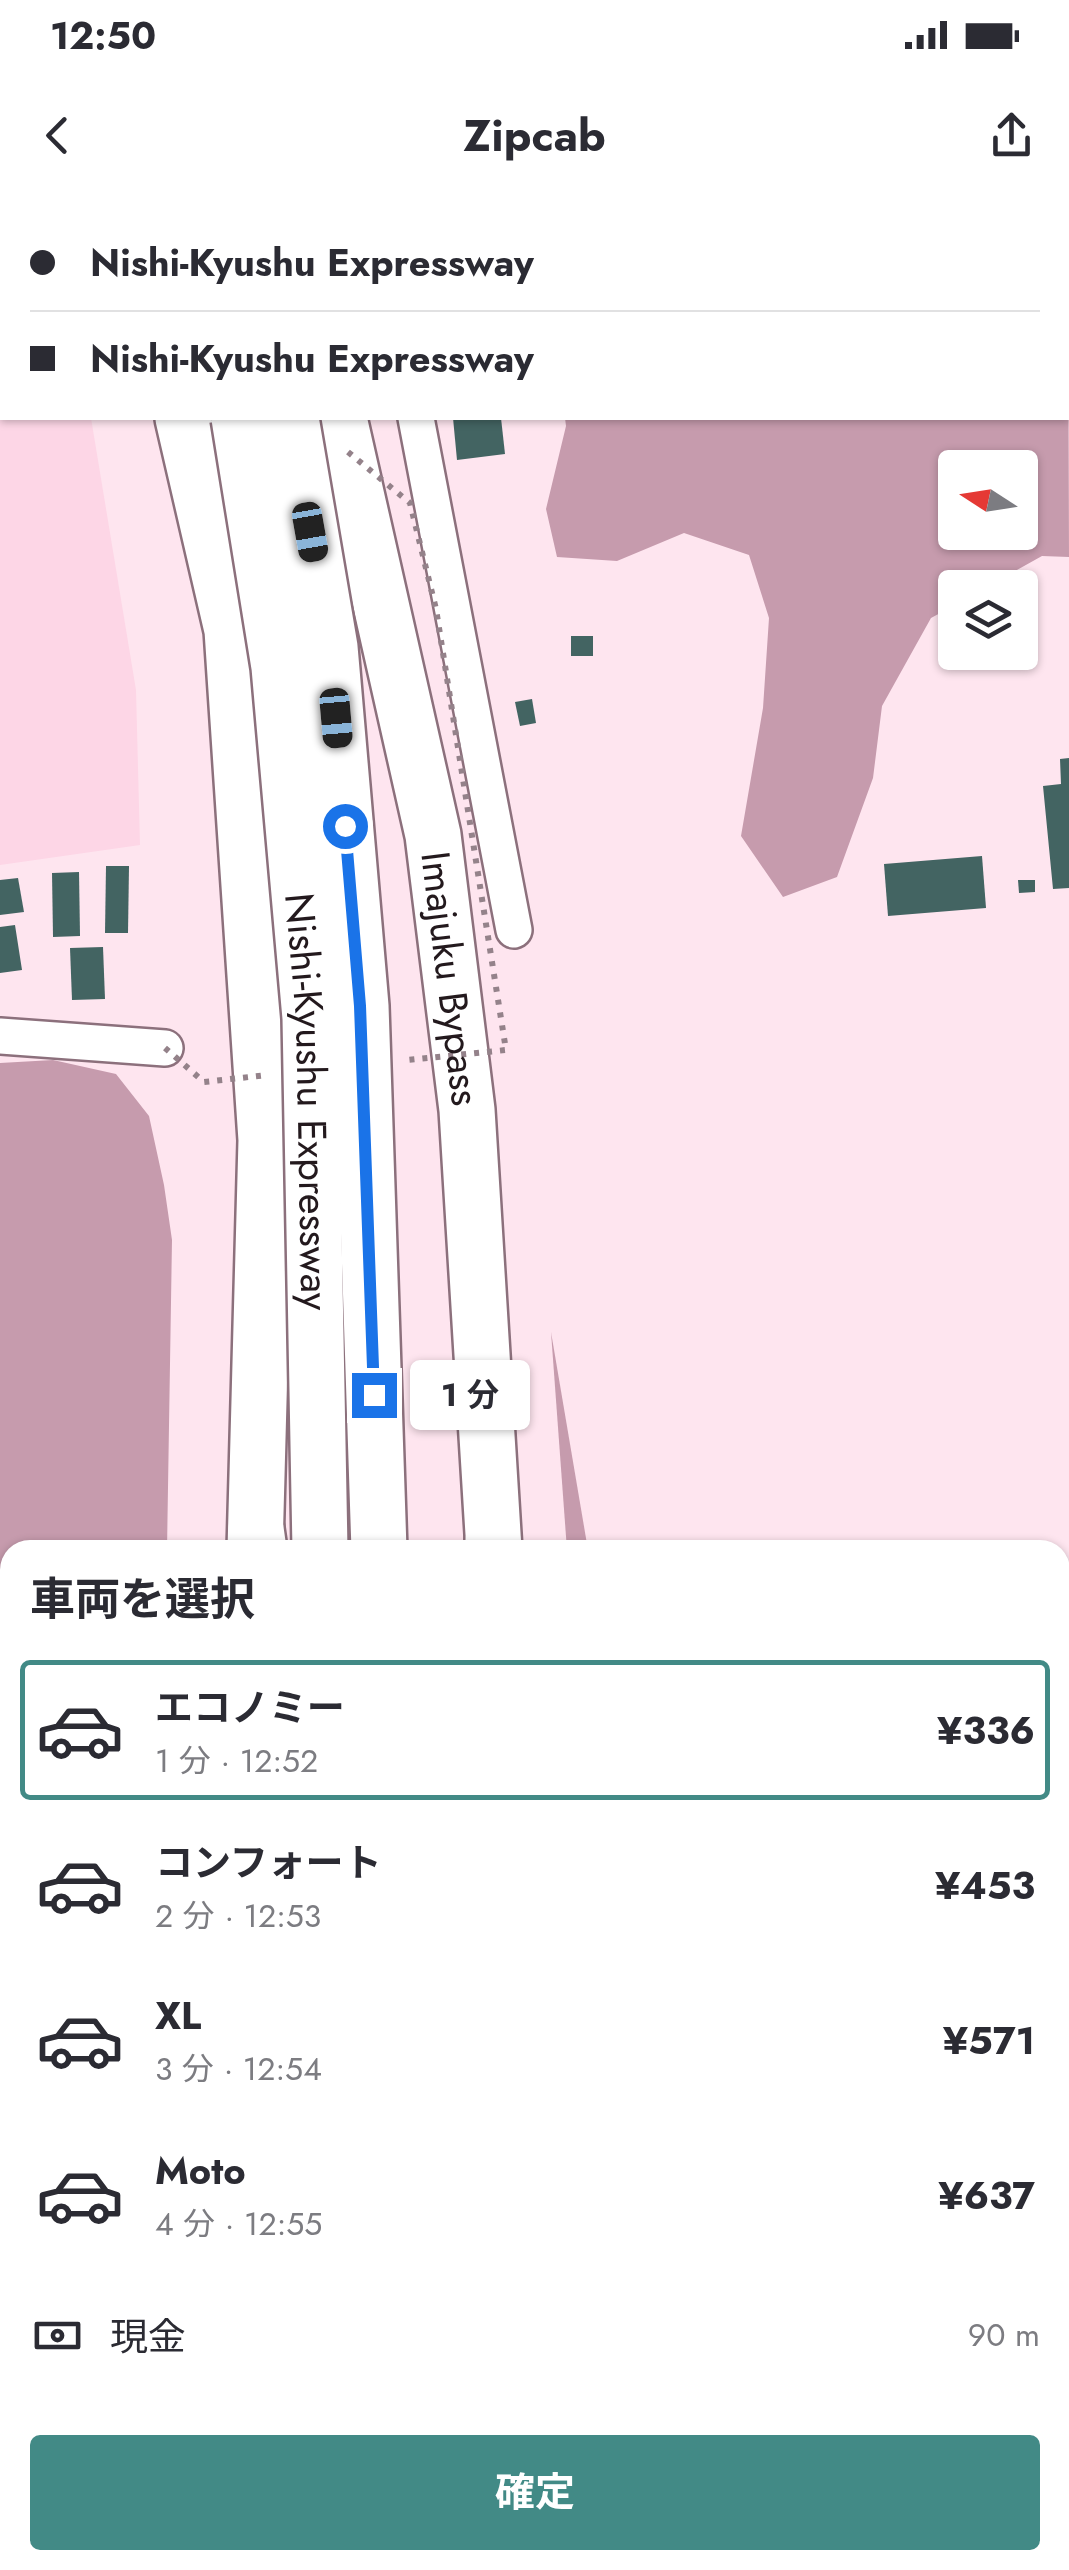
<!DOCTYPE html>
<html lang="ja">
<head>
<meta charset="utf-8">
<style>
	:root { --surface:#fff; --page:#f2f2f3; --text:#2b2b33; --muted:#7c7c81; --line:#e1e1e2; --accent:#428a86 }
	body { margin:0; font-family:Jost,"Noto Sans JP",sans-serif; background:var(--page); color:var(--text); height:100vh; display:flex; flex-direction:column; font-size:38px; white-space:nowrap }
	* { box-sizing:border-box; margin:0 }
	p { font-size:32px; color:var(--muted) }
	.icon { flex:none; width:55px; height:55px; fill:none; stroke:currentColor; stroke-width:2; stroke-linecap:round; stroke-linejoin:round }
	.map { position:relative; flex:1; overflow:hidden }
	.details { position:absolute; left:0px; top:1340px; width:1070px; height:1030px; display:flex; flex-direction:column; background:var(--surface); border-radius:30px 30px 0 0; box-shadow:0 2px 8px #0004 }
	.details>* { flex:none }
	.banner { position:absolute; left:0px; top:0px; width:1070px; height:220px; box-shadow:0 2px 8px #0004; display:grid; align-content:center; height:220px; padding:0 30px; background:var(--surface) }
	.needle { width:65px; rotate:282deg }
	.buttons { position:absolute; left:938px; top:250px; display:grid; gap:20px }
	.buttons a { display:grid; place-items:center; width:100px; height:100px; border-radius:10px; background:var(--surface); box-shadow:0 2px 8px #0004; font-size:50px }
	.end { position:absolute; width:45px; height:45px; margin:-22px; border:12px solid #1a73e8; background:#fff; box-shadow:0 0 0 5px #fff }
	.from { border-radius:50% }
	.bubble { position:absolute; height:70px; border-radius:10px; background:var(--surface); box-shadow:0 2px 8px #0004; font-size:32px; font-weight:700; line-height:70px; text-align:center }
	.car { position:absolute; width:30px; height:60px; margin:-30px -15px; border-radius:12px; box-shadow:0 0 8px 2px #0007; background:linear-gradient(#222 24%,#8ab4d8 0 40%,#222 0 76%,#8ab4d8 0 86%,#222 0) }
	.banner b { display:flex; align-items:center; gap:35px; height:95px; font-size:38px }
	.banner b+b { border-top:2px solid var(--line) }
	.banner i { width:25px; height:25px; background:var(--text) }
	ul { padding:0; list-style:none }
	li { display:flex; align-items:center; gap:30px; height:140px; margin:0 20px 15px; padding:0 10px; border:5px solid transparent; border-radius:10px }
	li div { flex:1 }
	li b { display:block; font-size:38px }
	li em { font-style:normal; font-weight:700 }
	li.current { border-color:var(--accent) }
	li>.icon { width:90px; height:90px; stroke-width:1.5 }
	h2 { padding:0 30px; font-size:45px; line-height:120px }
	.pay { display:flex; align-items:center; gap:25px; height:110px; padding:0 30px; font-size:38px }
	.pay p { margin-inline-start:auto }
	.button { display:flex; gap:20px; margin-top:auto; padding:20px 30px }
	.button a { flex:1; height:115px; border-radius:10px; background:var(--accent); color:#fff; font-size:40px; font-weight:700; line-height:115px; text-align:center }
	.status { display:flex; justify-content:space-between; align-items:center; height:70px; padding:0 50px; background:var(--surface); direction:ltr }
	.status svg { height:28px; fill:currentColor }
	header { display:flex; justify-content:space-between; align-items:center; height:130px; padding:0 30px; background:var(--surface); font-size:45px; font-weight:700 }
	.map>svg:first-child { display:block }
	.built { fill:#fdd6e6 }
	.forest { fill:#c69bad; fill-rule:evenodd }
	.water { fill:#b58b9c }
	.building { fill:#436462 }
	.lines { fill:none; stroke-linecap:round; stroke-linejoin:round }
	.minor-casing { stroke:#8c707c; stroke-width:40 }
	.trunk-casing { stroke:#8c707c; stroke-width:60 }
	.motorway-casing { stroke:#8c707c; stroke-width:60 }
	.minor { stroke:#fff; stroke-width:35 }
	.trunk { stroke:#fff; stroke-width:55 }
	.motorway { stroke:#fff; stroke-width:55 }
	.motorway-bridge-casing { stroke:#8c707c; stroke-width:60; stroke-linecap:butt }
	.path-bridge { stroke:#94828a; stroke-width:6; stroke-dasharray:5 8; stroke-linecap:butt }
	.motorway-bridge { stroke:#fff; stroke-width:55 }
	.route { stroke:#1a73e8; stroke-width:12 }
	.labels { text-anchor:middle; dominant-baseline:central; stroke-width:10; stroke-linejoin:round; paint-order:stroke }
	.street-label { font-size:40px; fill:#23191d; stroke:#fee5ef }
</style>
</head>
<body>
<div class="status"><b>12:50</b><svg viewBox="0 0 49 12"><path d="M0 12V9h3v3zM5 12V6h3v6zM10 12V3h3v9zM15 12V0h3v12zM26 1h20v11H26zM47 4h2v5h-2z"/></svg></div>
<header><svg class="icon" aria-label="back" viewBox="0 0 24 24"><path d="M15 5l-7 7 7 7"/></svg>Zipcab<svg class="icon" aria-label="share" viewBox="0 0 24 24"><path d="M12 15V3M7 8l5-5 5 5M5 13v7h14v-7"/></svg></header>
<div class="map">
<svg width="1069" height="2370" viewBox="0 0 1069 2370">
	<rect width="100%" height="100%" fill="#fee5ef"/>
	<!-- built -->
	<path class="built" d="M0,134H2V218H91L136,490L140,645L0,665Z"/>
	<!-- forest -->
	<g class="forest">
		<path d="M1068,53L1069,357L1042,356L986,387L955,388V405L931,418L882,506L873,578L837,677L783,697L741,636L763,508L769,418L749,355L684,333L617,361L557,357L546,309L566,226L565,218H1068ZM955,268H1020V332H955Z"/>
		<path d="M53,860L116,874L149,916L164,985L172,1040L167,1350H10V2043L0,2052V863Z"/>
		<path d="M551,1132L588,1350H567Z"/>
		<path d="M1060,1463L1069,1465V2370H721L719,2360H1060Z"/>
	</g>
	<!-- water -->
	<path class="water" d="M822,0H1069V110L1068,2H822Z"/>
	<!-- building -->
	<g class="building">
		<path d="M453,218H501L505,254L457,260Z"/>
		<rect x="571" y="436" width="22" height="20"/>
		<path d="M532,499L536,523L520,526L515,502Z"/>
		<path d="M1069,558V688L1053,689L1043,586L1061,584L1060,559Z"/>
		<path d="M982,656L986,708L888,716L884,664Z"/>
		<path d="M106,666H129L128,733H105Z"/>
		<path d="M79,672L80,736L53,737L52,673Z"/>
		<path d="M18,678L24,712L0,715V680Z"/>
		<path d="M1018,680H1035V692L1019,693Z"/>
		<path d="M15,725L22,770L0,773V727Z"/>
		<path d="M103,747L105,799L72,800L70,748Z"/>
		<path d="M0,2108L10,2131V2150L0,2154Z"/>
		<path d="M10,2160V2224L5,2226L8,2231L0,2234V2164Z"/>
	</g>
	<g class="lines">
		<!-- minor casing -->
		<g class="minor-casing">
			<g id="minor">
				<path d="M375,0V2"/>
				<path d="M416,218L514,730"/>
				<path d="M0,836L165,848"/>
			</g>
		</g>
		<!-- trunk casing -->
		<g class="trunk-casing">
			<g id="trunk">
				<path d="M133,0L134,2"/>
				<path d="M286,0L287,2"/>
				<path d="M183,218L232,430L266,940L255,1350"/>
				<path id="s1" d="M339,218L433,635L467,910L494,1350"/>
				<path d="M248,2360L249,2370"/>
				<path d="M618,2360L619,2370"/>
			</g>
		</g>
		<!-- motorway casing -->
		<g class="motorway-casing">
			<g id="motorway">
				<path d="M194,0V2"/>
				<path d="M246,0V2"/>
				<path d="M256,1329L259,1350"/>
				<path d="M493,1341V1350"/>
				<path d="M304,2360L306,2370"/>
				<path d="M389,2360L391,2370"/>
				<path d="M462,2360L463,2370"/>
				<path d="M540,2360L542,2370"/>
			</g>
		</g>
		<!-- minor -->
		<use href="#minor" class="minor"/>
		<!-- trunk -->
		<use href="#trunk" class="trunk"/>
		<!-- motorway -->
		<use href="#motorway" class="motorway"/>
		<!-- motorway-bridge casing -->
		<g class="motorway-bridge-casing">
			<g id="motorway-bridge">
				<path id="s2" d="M239,218L279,467L310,818L320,1350"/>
				<path d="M291,218L330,447L361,806L379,1350"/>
			</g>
		</g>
		<!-- path-bridge -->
		<g class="path-bridge">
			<path d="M348,252L410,303L436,409L506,850L408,860"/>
			<path d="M165,848L204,882L267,875"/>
		</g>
		<!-- motorway-bridge -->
		<use href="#motorway-bridge" class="motorway-bridge"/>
	</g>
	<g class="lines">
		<!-- route -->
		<path class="route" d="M345,626L360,806L374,1195"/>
	</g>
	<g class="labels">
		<!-- street labels -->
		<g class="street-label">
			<text stroke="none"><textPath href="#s1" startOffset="572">Imajuku Bypass</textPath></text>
			<text stroke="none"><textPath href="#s2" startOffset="688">Nishi-Kyushu Expressway</textPath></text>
		</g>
	</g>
</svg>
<div class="buttons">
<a><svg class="needle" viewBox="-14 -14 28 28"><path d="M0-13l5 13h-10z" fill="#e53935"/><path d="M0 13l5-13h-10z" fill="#7c7c81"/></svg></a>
<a><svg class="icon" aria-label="layers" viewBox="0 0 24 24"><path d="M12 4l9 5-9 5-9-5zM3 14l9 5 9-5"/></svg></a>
</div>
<i class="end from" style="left:345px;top:626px"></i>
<i class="end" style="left:374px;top:1195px"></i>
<div class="bubble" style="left:410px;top:1160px;width:120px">1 分</div>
<i class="car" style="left:310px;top:332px;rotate:170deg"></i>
<i class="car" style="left:336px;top:518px;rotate:175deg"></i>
<div class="banner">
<b><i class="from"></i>Nishi-Kyushu Expressway</b>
<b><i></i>Nishi-Kyushu Expressway</b>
</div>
<section class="details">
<h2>車両を選択</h2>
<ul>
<li class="current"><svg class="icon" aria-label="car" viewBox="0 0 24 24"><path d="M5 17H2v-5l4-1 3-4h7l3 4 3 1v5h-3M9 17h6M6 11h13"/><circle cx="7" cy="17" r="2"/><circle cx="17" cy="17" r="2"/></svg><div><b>エコノミー</b><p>1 分 · 12:52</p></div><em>¥336</em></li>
<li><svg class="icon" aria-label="car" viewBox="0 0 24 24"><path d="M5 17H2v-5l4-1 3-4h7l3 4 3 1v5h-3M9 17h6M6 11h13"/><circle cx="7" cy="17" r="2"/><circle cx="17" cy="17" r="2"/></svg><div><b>コンフォート</b><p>2 分 · 12:53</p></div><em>¥453</em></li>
<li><svg class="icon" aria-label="car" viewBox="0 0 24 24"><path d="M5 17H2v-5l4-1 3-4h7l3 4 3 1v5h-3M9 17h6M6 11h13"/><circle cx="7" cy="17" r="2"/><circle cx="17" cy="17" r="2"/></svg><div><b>XL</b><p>3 分 · 12:54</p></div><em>¥571</em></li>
<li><svg class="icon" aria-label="car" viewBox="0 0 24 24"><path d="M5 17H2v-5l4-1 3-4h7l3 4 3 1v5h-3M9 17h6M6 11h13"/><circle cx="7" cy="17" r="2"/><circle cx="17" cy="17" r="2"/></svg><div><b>Moto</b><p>4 分 · 12:55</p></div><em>¥637</em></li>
</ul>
<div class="pay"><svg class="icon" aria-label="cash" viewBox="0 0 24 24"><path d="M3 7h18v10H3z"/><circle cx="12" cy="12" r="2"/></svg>現金<p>90 m</p></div>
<div class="button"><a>確定</a></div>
</section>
</div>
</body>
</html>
